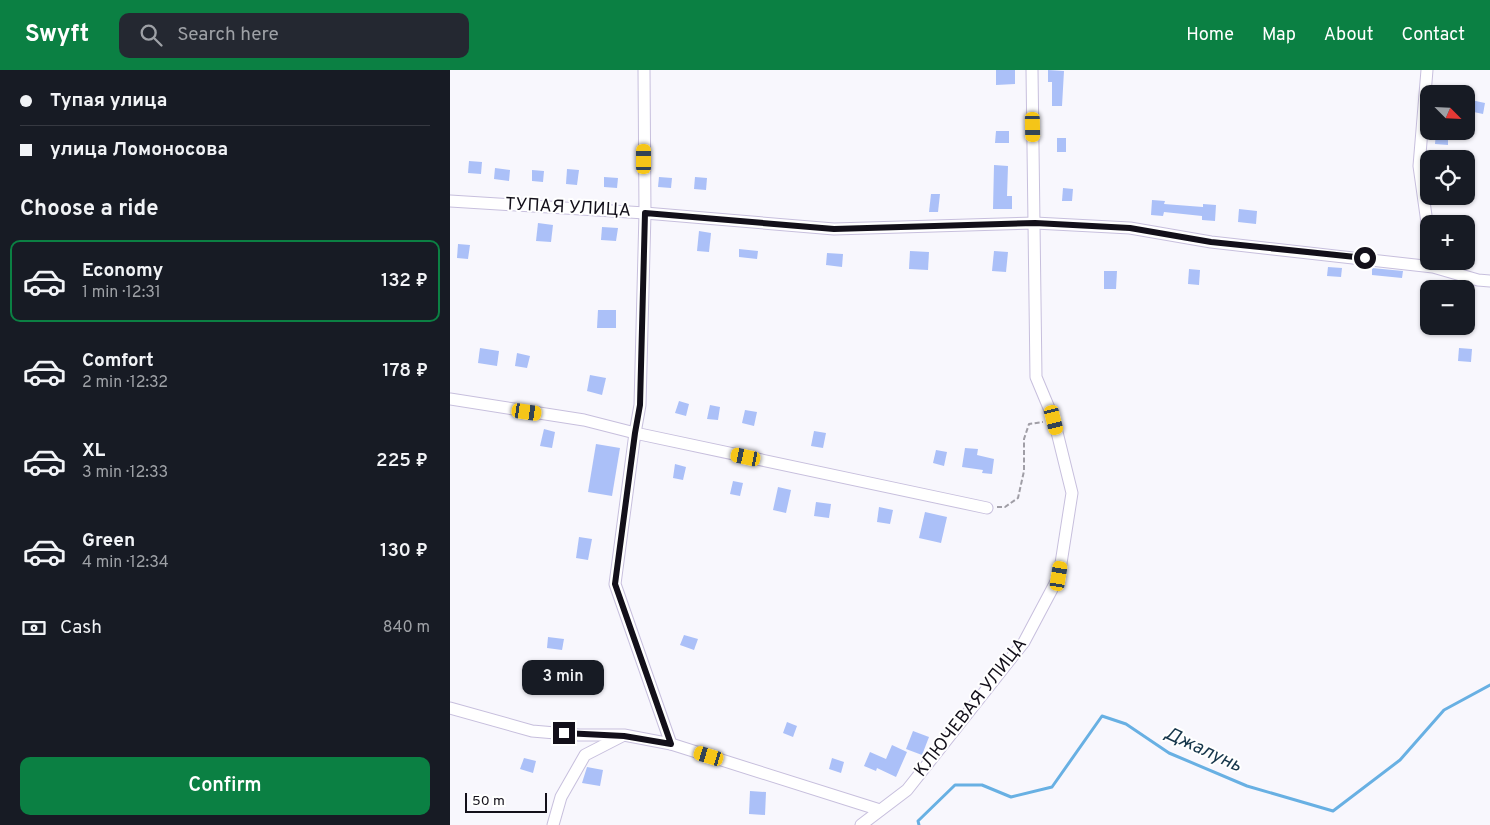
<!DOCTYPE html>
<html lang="en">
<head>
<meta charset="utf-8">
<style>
	:root { --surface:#171b24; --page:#242831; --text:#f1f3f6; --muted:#9ea1a6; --line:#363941; --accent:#0b8043 }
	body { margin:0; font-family:Overpass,sans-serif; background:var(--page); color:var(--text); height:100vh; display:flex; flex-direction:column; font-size:19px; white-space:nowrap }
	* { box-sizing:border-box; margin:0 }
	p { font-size:16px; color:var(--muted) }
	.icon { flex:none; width:28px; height:28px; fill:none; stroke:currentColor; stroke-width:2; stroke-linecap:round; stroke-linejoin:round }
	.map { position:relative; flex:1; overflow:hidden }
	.panel { display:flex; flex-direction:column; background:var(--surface); width:450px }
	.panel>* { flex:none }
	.top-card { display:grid; align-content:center; height:110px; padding:0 20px; background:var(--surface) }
	.needle { width:32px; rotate:114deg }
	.fabs { position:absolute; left:970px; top:15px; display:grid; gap:10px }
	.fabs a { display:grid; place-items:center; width:55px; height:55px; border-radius:10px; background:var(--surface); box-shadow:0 1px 4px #0004; font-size:25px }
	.scale { position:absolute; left:15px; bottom:12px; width:82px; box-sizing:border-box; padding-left:5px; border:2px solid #13101a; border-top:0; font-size:14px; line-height:18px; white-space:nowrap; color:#13101a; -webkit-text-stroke:4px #fff; paint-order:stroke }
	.end { position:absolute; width:22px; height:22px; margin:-11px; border:6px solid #13101a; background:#fff; box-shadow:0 0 0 2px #fff }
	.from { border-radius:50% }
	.bubble { position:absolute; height:35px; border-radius:10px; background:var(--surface); box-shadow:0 1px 4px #0004; font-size:16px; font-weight:600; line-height:35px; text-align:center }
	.car { position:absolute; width:15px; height:30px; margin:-15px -8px; border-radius:6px; box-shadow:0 0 4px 1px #0007; background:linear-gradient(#f5c518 24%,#345 0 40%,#f5c518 0 76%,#345 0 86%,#f5c518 0) }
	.top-card b { display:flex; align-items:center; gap:18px; height:48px; font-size:19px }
	.top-card b+b { border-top:1px solid var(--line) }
	.top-card i { width:12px; height:12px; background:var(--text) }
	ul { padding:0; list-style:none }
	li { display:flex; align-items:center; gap:15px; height:82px; margin:0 10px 8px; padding:0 10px; border:2px solid transparent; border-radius:10px }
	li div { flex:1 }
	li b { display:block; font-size:19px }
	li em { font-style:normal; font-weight:600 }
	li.active { border-color:var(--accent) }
	li>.icon { width:45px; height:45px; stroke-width:1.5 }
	h2 { padding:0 20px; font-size:22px; line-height:60px }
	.pay { display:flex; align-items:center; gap:12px; height:55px; padding:0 20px; font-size:19px }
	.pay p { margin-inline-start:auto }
	.button { display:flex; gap:10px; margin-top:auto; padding:10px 20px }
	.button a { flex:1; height:58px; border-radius:10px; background:var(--accent); color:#fff; font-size:20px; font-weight:600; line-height:58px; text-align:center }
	header { display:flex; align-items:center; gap:30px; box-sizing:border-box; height:70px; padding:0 25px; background:var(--accent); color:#fff }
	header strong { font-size:24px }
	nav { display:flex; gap:28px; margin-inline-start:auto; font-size:18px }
	.search { width:350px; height:45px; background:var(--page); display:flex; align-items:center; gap:12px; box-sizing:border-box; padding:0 18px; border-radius:10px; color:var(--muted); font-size:19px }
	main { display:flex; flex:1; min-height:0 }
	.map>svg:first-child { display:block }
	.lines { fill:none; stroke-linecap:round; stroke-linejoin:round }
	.stream { stroke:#68b0e3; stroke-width:3 }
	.building { fill:#abc0f8 }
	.minor-casing { stroke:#c7bfdd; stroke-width:13 }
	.path { stroke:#a09ea6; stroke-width:2; stroke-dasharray:5 2.5; stroke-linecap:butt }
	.minor { stroke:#fff; stroke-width:11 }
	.route { stroke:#13101a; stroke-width:6 }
	.labels { text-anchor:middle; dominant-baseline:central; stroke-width:4; stroke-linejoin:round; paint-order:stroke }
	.street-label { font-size:18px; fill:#13101a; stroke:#fff }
	.water-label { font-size:19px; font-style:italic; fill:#16364b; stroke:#fff }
</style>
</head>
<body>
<header>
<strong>Swyft</strong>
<div class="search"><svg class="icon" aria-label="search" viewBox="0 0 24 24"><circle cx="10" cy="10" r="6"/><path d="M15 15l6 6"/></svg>Search here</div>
<nav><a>Home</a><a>Map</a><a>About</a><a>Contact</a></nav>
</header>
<main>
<section class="panel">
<div class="top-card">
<b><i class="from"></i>Тупая улица</b>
<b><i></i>улица Ломоносова</b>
</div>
<h2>Choose a ride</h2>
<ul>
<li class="active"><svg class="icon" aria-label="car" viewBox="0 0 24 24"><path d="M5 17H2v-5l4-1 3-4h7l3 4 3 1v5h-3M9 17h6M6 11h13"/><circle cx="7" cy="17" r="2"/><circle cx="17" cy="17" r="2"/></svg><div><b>Economy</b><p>1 min · 12:31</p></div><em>132 ₽</em></li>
<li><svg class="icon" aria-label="car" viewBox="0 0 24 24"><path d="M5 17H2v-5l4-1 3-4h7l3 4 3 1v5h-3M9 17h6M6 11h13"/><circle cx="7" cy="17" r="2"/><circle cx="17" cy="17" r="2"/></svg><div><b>Comfort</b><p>2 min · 12:32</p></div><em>178 ₽</em></li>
<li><svg class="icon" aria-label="car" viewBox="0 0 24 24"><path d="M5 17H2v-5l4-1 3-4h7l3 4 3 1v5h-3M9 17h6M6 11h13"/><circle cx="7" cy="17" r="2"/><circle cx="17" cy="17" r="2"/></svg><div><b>XL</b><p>3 min · 12:33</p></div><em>225 ₽</em></li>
<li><svg class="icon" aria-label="car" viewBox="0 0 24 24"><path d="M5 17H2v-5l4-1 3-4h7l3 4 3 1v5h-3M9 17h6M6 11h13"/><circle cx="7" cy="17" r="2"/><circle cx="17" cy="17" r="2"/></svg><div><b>Green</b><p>4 min · 12:34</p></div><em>130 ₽</em></li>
</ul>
<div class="pay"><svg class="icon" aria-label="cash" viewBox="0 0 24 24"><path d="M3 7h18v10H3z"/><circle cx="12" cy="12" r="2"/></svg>Cash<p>840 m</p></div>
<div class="button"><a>Confirm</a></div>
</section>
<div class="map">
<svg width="1040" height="755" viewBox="0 0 1040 755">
	<rect width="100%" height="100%" fill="#f8f7fd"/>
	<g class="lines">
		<!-- stream -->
		<path class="stream" d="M469,755L468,751L505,715H532L561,727L602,717L652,646L676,654L719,683L797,716L883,741L950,690L994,640L1040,615"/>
	</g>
	<!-- building -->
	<g class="building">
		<path d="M546,0H565V14L546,15Z"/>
		<path d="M598,0L614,1L612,36H602V12H598Z"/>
		<path d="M1021,30L1035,33L1033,44L1019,41Z"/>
		<path d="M546,61H559V73H545Z"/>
		<path d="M986,63H998V75L985,74Z"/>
		<rect x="607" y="68" width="9" height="14"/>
		<path d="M19,91L32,92L31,104L18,103Z"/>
		<path d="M544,95L558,96L557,126H562V139H543Z"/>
		<path d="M45,98L60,100L59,111L44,109Z"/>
		<path d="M117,99L129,100L127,115L116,114Z"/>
		<path d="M82,100L94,101L93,112L82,111Z"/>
		<path d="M154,107L168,108L167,118L154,117Z"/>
		<path d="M209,107L222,108L221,118L208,117Z"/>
		<path d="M245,107L257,108L256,120L244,119Z"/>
		<path d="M613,118L623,119L622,131H612Z"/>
		<path d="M481,124H490L488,142H479Z"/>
		<path d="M702,130L715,131L714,134L753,137V134L766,135L765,151L752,150V146L714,142L713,146L701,145Z"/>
		<path d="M789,139L807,141L806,154L788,152Z"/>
		<path d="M88,153L103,155L101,172L86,171Z"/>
		<path d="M152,157L168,158L166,171L151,170Z"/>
		<path d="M249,161L261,163L259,182L247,181Z"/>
		<path d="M8,174L20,175L18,189L7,188Z"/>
		<path d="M289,179L308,181L307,189L289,187Z"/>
		<path d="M460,181L479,182L478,200L459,199Z"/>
		<path d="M544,181L558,182L556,202L542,201Z"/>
		<path d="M377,183L393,184L392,197L376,195Z"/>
		<path d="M878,197L892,198L891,207L877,206Z"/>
		<path d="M922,198L953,201L952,208L922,205Z"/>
		<path d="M739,199L750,200L749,215L738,214Z"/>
		<path d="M654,201H667L666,219H654Z"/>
		<path d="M148,240H166V258H147Z"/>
		<path d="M30,278L49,281L47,296L28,293Z"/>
		<path d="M1009,278L1022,279L1021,292L1008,291Z"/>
		<path d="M67,283L80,286L77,298L65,296Z"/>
		<path d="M140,305L156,308L152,325L137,321Z"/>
		<path d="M229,331L239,334L236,346L225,343Z"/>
		<path d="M260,335L270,337L268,350L257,349Z"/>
		<path d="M295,340L307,342L304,356L292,353Z"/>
		<path d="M94,359L105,362L102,378L90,376Z"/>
		<path d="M364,361L376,363L373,378L361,376Z"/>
		<path d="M146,374L170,378L162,426L138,422Z"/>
		<path d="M515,378L528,379L527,385L544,389L542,404L532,403L533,400L512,397Z"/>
		<path d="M486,380L497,382L494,396L483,393Z"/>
		<path d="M225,394L236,397L233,410L223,408Z"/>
		<path d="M283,411L293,413L290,426L280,424Z"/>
		<path d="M328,417L341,420L336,443L323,440Z"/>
		<path d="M366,432L381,434L379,448L364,446Z"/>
		<path d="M429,437L443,440L440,454L427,452Z"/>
		<path d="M475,442L497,447L491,473L469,468Z"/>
		<path d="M129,467L142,469L138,490L126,488Z"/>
		<path d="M234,565L248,569L244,580L230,575Z"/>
		<path d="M98,567L114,569L112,580L97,578Z"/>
		<path d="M337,652L347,656L343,667L333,663Z"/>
		<path d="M463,661L479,667L472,685L456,679Z"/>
		<path d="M442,675L457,682L446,707L427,698L426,701L414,696L420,682L436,689Z"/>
		<path d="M74,688L86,691L83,703L70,699Z"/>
		<path d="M382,688L394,692L391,703L379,699Z"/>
		<path d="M137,697L153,700L150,716L132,713Z"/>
		<path d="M300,721L316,722L315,745L299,744Z"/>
	</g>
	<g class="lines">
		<!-- minor casing -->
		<g class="minor-casing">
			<g id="minor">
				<path d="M194,0L195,143L190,335L185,363L165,514L221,674"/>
				<path d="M977,0L969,96L979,167"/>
				<path d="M0,131L195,143L384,159L585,153L680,158L761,172L983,197L1028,210L1040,211"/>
				<path d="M0,329L134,350L185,363L537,438"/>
				<path d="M0,638L82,661L129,665H174L221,674L430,740"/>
				<path d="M103,755L111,727L135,685L172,666"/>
				<path d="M411,755L457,720L574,572L609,506L622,423L604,350L586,307L582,0"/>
			</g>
		</g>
		<!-- path -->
		<path class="path" d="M547,437H555L568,428L574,401V369L579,354L593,352"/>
		<!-- minor -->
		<use href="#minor" class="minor"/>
	</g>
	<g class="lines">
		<!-- route -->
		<path class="route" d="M114,663L174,666L221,674L165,514L185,363L190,335L195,143L384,159L585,153L680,158L761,172L915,188"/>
	</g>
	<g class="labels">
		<!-- street labels -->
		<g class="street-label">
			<text transform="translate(118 138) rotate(3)">ТУПАЯ УЛИЦА</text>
			<text transform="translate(521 638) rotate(-52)">КЛЮЧЕВАЯ УЛИЦА</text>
		</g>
		<!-- water labels -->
		<g class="water-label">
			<text transform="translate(753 680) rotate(25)">Джалунь</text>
		</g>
	</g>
</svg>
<div class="fabs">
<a><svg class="needle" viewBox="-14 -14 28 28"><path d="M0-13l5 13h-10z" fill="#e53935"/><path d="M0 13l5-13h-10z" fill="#9ea1a6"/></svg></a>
<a><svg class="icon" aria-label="locate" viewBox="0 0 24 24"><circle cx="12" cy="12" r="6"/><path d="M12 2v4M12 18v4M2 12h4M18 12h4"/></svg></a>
<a>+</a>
<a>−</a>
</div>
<div class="scale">50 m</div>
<i class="end from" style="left:915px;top:188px"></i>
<i class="end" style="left:114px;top:663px"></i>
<div class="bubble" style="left:72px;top:590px;width:82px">3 min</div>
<i class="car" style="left:583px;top:57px;rotate:179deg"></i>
<i class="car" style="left:194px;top:89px;rotate:0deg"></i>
<i class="car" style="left:77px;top:342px;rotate:98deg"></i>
<i class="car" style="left:604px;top:350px;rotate:166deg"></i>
<i class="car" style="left:296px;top:387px;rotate:282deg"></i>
<i class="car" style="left:609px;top:506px;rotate:9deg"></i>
<i class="car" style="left:259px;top:686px;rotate:287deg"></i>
</div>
</main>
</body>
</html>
